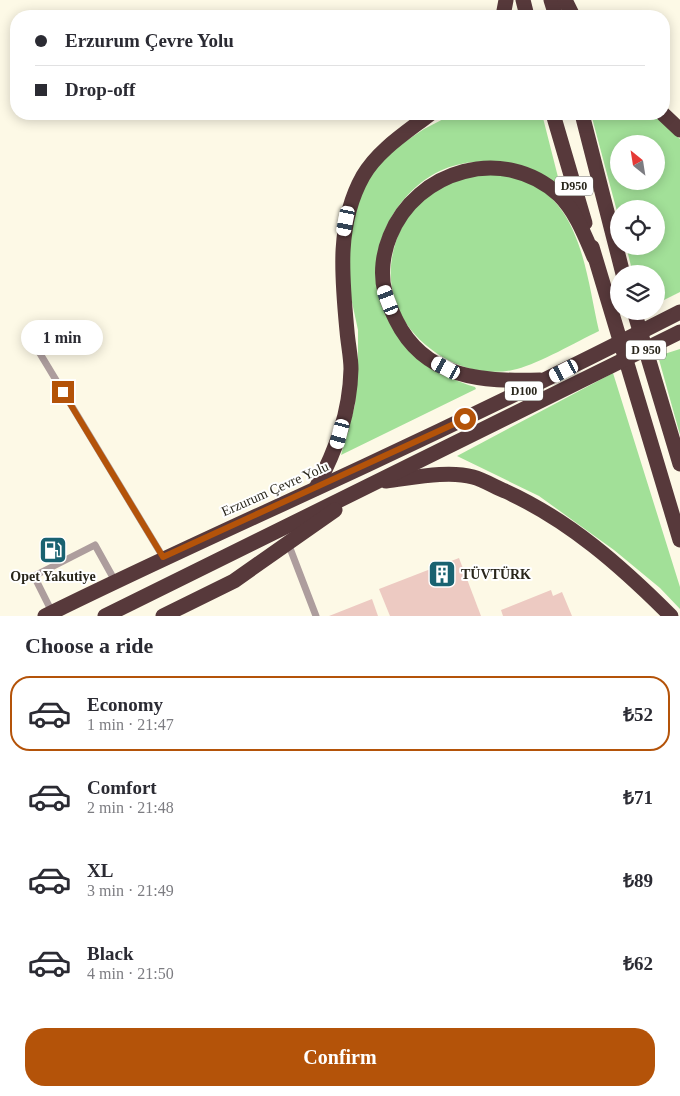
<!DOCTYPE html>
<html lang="en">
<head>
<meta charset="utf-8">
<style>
	:root { --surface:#fff; --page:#f2f2f3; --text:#2b2b33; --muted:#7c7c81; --line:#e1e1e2; --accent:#b45309 }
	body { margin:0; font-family:Georgia,serif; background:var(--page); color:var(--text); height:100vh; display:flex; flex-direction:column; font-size:19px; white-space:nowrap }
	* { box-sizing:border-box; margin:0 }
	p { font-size:16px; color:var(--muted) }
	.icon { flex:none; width:28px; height:28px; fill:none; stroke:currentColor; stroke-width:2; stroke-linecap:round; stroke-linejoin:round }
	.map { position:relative; height:616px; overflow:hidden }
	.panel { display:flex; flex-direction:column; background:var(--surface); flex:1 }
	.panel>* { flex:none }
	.banner { position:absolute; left:10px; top:10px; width:660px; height:110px; border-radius:20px; box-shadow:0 2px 12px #0003; display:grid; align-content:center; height:110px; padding:0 25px; background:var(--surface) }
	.needle { width:32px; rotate:330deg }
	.tools { position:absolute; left:610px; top:135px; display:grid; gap:10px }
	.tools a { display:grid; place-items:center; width:55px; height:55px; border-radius:50%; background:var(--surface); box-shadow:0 2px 12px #0003; font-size:25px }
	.end { position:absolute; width:22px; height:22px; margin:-11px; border:6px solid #b45309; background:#fff; box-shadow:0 0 0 2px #fff }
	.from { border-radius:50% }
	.bubble { position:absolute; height:35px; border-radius:18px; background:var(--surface); box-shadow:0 2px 12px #0003; font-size:16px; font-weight:700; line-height:35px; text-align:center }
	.car { position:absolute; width:15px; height:30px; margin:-15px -8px; border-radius:6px; box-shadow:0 0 4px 1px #0007; background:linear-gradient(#fff 24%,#345 0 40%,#fff 0 76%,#345 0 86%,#fff 0) }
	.banner b { display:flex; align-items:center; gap:18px; height:48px; font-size:19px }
	.banner b+b { border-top:1px solid var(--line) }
	.banner i { width:12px; height:12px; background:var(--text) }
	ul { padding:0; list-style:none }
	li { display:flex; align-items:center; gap:15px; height:75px; margin:0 10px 8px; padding:0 15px; border:2px solid transparent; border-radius:20px }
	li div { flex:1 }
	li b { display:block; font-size:19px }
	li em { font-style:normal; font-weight:700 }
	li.on { border-color:var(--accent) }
	li>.icon { width:45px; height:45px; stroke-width:1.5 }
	h2 { padding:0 25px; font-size:22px; line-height:60px }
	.action { display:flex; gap:10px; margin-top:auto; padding:10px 25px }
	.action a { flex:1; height:58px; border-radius:20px; background:var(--accent); color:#fff; font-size:20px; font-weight:700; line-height:58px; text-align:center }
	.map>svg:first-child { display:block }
	.green { fill:#a2e098; fill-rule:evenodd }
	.building { fill:#edcac2 }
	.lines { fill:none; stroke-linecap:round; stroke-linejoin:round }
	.lane { stroke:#ad9d9d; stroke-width:7 }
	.highway { stroke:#57393b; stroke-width:15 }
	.route { stroke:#b45309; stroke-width:6 }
	.labels { text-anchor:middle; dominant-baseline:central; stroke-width:4; stroke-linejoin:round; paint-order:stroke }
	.shield { fill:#fff; stroke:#69675f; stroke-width:1 }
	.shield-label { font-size:12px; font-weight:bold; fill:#29261b }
	.street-label { font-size:14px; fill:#29261b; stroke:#fff }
	.poi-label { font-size:14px; font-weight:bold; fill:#29261b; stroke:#fff; text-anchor:start }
</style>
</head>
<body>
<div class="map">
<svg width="680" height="616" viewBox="0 0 680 616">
	<rect width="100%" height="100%" fill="#fdf9e6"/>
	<!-- green -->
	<g class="green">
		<path d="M453,114H542L559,181L553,182C528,174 502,160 476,162C424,164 383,211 377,260C376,270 375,285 380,294C387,309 402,323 412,336C434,365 438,376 475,387L476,389L341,455L355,405L358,363V330L350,293L348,258L351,227L365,180L394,149L424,129Z"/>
		<path d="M591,114H655L680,139V292L656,304V274H633L626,246H656V209H619V219ZM619,144H656V181H619Z"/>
		<path d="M478,175C489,175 501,174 512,177C581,192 586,275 599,331C576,342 540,363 517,369C496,375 470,371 450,361C398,334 376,283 401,229C409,212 421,197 438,187C449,180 466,178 478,175Z"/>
		<path d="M680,349V435L658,356Z"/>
		<path d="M613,373L680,587V609L660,588L614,550L539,496L457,456Z"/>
	</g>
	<!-- building -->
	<g class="building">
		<path d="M459,558L481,616H390L379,589Z"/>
		<path d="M551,590L553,596L562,592L572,616H503L501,610Z"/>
		<path d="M372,599L378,616H329Z"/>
	</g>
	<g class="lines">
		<!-- lane -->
		<g class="lane">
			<path d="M33,342L163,557"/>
			<path d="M288,543L316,616"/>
			<path d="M52,612L34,576L95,545L115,581"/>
		</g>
		<!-- highway -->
		<g class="highway">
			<path d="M523,0L527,16"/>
			<path d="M551,0L556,16"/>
			<path d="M565,0L573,16"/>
			<path d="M503,16L506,0"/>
			<path d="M553,114L585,223"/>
			<path d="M582,114L623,274"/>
			<path d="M663,114L680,130"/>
			<path d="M592,247L680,540"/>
			<path d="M634,311L680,464"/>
			<path d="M540,380C483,382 425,379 396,320C392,311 387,302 385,292C380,274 383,253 390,236C416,170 504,144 559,195C576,212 585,236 594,257"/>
			<path d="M386,481C412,478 448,470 473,477C484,480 495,487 505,491C569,520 621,566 671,616"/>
			<path d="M316,488C336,450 350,413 351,369C351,357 348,344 347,331C342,278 336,224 363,176C378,150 407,132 430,114"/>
			<path d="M45,616C152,563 260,515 367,465C472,416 576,365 680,312"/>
			<path d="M105,616L680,332"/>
			<path d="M163,616L234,581L335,510"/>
		</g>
	</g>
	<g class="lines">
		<!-- route -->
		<path class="route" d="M63,392L163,557L465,419"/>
	</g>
	<!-- icons -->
	<defs>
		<g id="fuel-square" transform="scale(1.4375)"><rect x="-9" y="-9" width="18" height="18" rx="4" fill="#196271" stroke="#fff"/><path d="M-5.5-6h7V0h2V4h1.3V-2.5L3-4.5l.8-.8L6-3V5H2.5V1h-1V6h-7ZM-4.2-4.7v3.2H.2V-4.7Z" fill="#fff"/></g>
		<g id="building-square" transform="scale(1.4375)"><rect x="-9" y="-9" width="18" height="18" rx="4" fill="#196271" stroke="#fff"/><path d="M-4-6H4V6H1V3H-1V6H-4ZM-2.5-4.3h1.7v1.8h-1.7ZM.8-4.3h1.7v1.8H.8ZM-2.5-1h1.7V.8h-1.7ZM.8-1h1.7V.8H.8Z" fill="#fff"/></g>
	</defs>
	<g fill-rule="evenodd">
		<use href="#fuel-square" x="53" y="550"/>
		<use href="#building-square" x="442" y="574"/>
	</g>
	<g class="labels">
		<!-- shield labels -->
		<g class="shield">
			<rect x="555" y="176.5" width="38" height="19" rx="4"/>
			<rect x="626" y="340.5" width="40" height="19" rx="4"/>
			<rect x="505" y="381.5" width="38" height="19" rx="4"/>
		</g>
		<g class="shield-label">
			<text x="574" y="186">D950</text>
			<text x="646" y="350">D 950</text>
			<text x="524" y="391">D100</text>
		</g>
		<!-- street labels -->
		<g class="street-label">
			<text transform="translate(275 489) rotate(-24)">Erzurum Çevre Yolu</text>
		</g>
		<!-- poi labels -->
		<g class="poi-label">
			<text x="461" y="574">TÜVTÜRK</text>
			<text x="53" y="576" text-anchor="middle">Opet Yakutiye</text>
		</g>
	</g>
</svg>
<div class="tools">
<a><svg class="needle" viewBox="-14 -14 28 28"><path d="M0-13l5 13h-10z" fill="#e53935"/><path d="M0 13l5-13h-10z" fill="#7c7c81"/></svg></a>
<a><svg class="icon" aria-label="locate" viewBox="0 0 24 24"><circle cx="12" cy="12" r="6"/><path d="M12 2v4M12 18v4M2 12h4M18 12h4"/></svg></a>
<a><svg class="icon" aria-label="layers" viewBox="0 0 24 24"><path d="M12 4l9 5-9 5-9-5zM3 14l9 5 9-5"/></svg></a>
</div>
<i class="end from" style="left:465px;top:419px"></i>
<i class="end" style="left:63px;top:392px"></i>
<div class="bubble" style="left:21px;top:320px;width:82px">1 min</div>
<i class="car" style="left:346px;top:221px;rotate:191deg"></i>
<i class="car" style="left:388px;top:300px;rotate:339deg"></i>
<i class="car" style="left:446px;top:368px;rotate:298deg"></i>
<i class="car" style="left:564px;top:371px;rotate:243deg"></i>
<i class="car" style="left:340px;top:434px;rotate:195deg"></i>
<div class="banner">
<b><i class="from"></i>Erzurum Çevre Yolu</b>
<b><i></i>Drop-off</b>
</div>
</div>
<section class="panel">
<h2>Choose a ride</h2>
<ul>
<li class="on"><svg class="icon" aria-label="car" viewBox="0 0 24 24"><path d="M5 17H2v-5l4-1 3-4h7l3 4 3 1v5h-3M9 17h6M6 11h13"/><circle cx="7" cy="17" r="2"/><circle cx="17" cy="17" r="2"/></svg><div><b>Economy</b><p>1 min · 21:47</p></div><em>₺52</em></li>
<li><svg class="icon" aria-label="car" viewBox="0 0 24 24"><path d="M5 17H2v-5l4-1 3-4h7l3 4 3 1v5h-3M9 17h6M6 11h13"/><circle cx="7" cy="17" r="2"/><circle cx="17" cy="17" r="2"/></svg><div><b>Comfort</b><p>2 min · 21:48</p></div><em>₺71</em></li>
<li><svg class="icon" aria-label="car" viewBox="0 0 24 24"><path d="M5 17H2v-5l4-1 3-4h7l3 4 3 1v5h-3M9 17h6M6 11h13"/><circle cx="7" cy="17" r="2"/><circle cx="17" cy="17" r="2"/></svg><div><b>XL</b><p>3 min · 21:49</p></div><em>₺89</em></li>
<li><svg class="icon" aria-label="car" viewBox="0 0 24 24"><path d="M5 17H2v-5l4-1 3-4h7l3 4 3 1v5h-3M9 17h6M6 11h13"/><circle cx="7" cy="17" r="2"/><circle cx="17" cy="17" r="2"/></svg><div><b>Black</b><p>4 min · 21:50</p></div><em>₺62</em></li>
</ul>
<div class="action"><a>Confirm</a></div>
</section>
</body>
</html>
